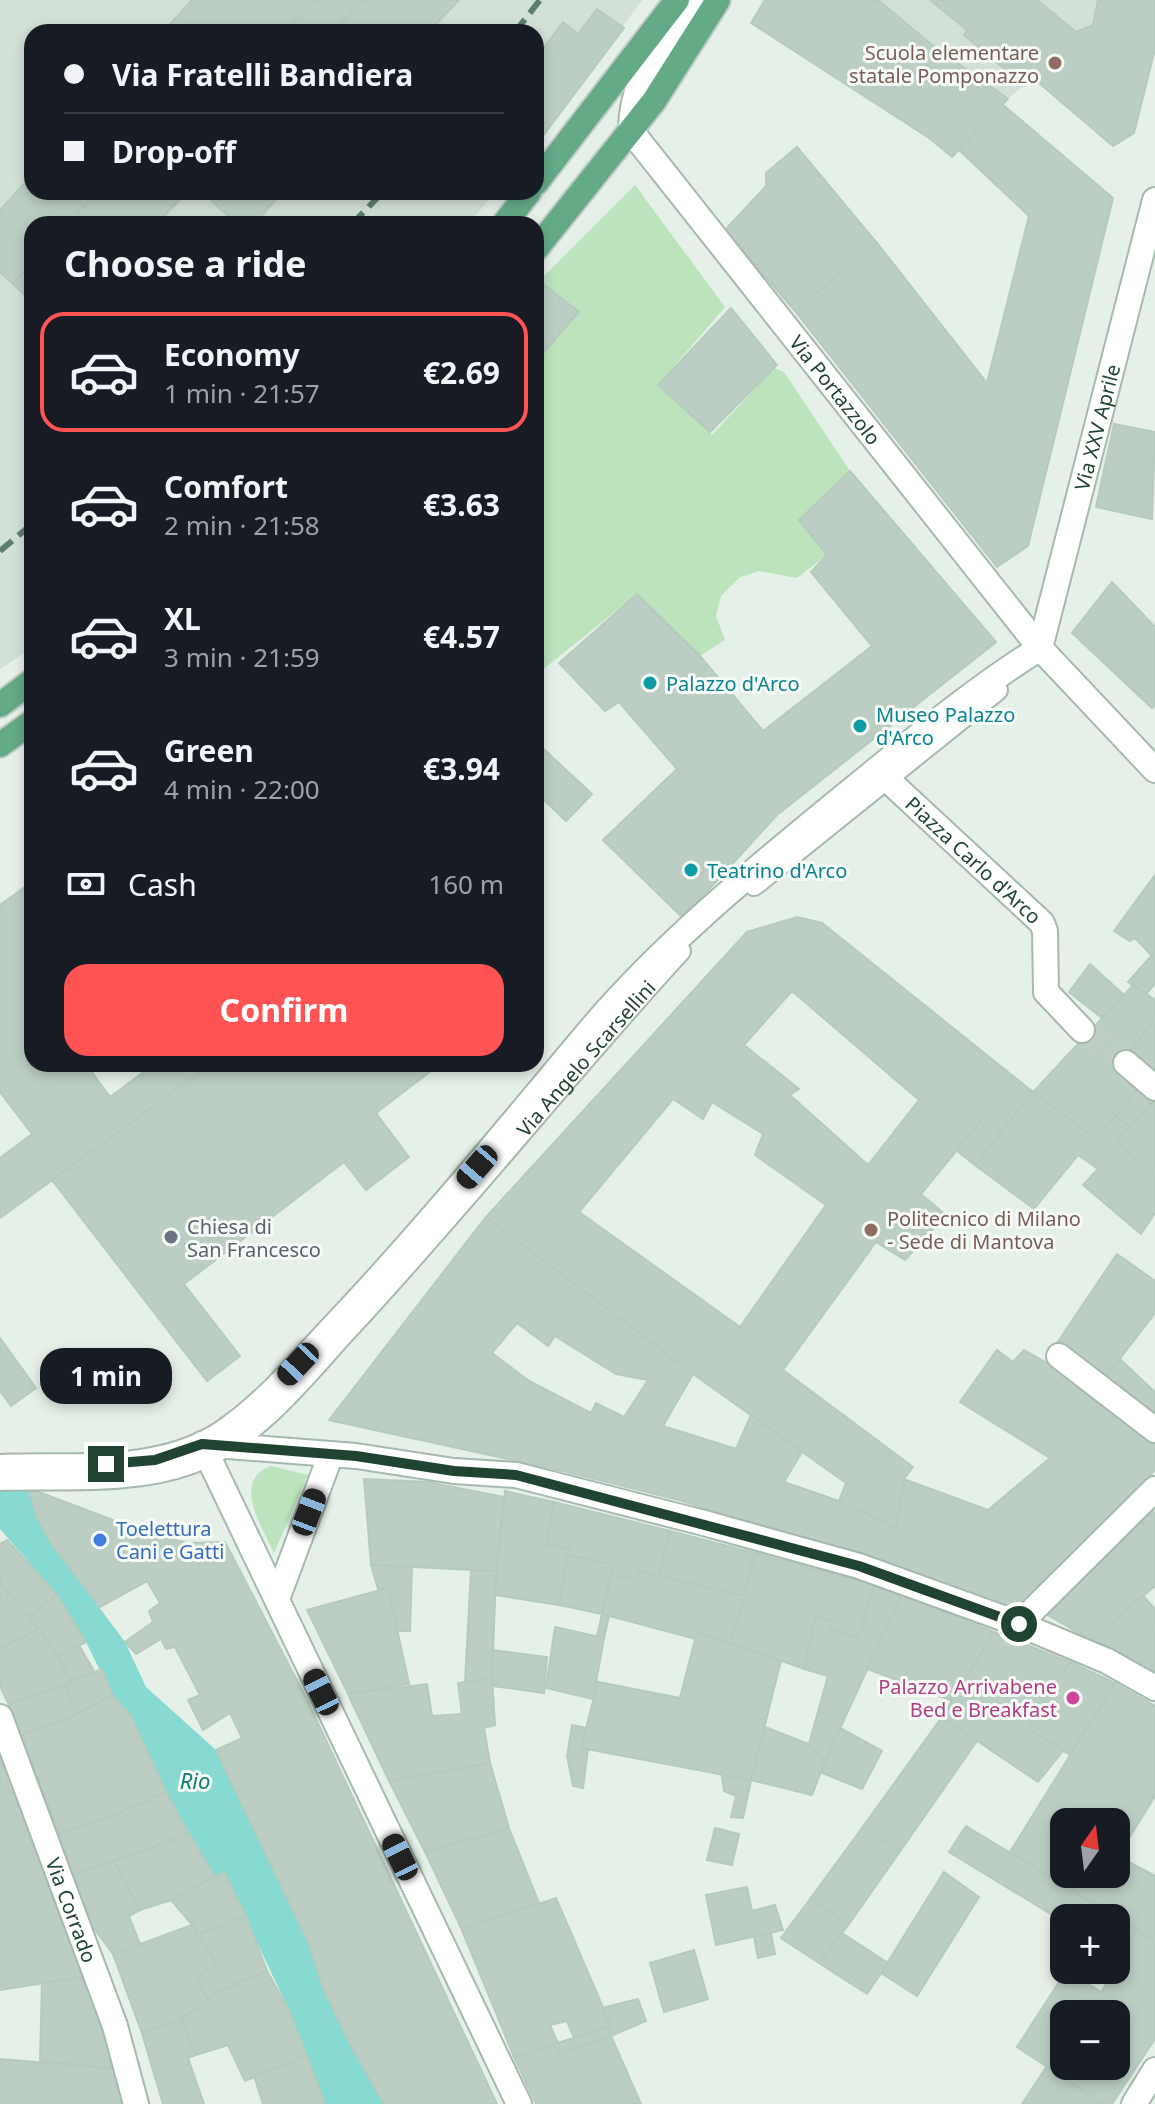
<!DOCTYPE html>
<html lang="en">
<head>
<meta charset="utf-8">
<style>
	:root { --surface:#171b24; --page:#242831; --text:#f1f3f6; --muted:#9ea1a6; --line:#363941; --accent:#ff5354 }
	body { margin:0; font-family:"Noto Sans",sans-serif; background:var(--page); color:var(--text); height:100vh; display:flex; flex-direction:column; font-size:30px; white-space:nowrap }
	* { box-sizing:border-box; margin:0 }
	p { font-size:26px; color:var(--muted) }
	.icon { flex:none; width:44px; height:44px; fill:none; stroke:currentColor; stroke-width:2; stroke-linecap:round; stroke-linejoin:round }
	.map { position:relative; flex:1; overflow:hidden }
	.drawer { position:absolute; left:24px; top:216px; width:520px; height:856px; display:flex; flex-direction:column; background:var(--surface); border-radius:24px; box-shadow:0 4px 12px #0003 }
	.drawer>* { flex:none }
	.top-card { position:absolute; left:24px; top:24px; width:520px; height:176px; border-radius:24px; box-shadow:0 4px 12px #0003; display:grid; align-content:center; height:176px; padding:0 40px; background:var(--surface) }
	.needle { width:52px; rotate:14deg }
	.controls { position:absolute; left:1050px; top:1808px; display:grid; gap:16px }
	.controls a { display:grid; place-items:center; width:80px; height:80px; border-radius:16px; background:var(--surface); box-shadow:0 4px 12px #0003; font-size:40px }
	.end { position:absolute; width:36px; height:36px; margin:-18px; border:10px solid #214432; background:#fff; box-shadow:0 0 0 4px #fff }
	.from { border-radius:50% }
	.bubble { position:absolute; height:56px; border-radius:24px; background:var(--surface); box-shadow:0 4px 12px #0003; font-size:26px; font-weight:700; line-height:56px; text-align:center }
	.car { position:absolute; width:24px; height:48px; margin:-24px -12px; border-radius:10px; box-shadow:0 0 6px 2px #0007; background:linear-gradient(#222 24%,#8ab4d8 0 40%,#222 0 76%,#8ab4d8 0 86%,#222 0) }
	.top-card b { display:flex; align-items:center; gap:28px; height:76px; font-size:30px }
	.top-card b+b { border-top:2px solid var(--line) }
	.top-card i { width:20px; height:20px; background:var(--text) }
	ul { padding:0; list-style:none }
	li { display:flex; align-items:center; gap:24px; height:120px; margin:0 16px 12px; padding:0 24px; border:4px solid transparent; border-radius:24px }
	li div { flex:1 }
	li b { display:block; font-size:30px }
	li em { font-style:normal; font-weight:700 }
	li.current { border-color:var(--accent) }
	li>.icon { width:72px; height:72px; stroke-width:1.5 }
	h2 { padding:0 40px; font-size:36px; line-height:96px }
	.pay { display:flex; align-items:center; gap:20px; height:88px; padding:0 40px; font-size:30px }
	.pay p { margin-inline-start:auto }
	.button { display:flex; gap:16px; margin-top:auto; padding:16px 40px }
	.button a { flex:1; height:92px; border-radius:24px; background:var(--accent); color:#fff; font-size:32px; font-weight:700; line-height:92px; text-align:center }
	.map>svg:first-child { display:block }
	.built { fill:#d3e0d7 }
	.green { fill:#bce3bc }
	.water { fill:#87dad2 }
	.building { fill:#bccec3; stroke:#b6cabd; stroke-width:2; fill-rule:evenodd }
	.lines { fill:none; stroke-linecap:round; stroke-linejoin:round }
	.minor-tunnel { stroke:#becec4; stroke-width:24; stroke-dasharray:24 12; stroke-linecap:butt }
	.service-casing { stroke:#a6b9ae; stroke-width:24 }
	.minor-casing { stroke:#a6b9ae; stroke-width:28 }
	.primary-casing { stroke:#c1cbc6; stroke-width:28 }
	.service { stroke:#fff; stroke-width:20 }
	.minor { stroke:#fff; stroke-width:24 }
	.primary { stroke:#64aa87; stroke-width:24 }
	.rail { stroke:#5c7f6d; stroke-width:6; stroke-dasharray:16 8; stroke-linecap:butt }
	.route { stroke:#214432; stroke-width:10 }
	.education-dot { fill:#8d6e63; stroke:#f6fbf7; stroke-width:3 }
	.culture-dot { fill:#0f9aa8; stroke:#f6fbf7; stroke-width:3 }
	.worship-dot { fill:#6b7280; stroke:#f6fbf7; stroke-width:3 }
	.shop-dot { fill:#3f7fe0; stroke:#f6fbf7; stroke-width:3 }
	.hotel-dot { fill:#d1479c; stroke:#f6fbf7; stroke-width:3 }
	.labels { text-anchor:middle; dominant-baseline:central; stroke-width:6; stroke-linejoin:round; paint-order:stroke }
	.education-label { font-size:20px; fill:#785e54; stroke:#f6fbf7; text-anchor:end }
	.street-label { font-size:20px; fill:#214432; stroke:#f6fbf7 }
	.culture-label { font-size:20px; fill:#0d838f; stroke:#f6fbf7; text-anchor:start }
	.worship-label { font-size:20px; fill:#5b616d; stroke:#f6fbf7; text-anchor:start }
	.shop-label { font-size:20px; fill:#366cbe; stroke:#f6fbf7; text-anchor:start }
	.hotel-label { font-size:20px; fill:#b23c85; stroke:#f6fbf7; text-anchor:end }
	.water-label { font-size:22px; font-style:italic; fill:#137d74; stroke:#f6fbf7 }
</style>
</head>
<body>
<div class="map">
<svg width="1155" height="2104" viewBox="0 0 1155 2104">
	<rect width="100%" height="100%" fill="#e5f0e8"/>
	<!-- built -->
	<g class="built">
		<path d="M0,0H642L536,145V32H32V192H496L468,224H32V648L0,669Z"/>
		<path d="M878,0H1155V49L1134,133L1113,146L1033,78L1008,99L931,44Z"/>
	</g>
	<!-- green -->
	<g class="green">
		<path d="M635,185L725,307L658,385L712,435L774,368L784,372L850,471L802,517L827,555L797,578L760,571L740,577L721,596L716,616L725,640L700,656L637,594L536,675V361L579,312L539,281Z"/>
		<path d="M271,1466L308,1475L274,1553C262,1526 231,1481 271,1466Z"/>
	</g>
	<!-- water -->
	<path class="water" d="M28,1488L51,1543L125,1642L146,1687L216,1750L308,1942L322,1986L349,2042L384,2104H325L289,2010L224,1873L215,1877L166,1792L131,1716L112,1695L86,1642L57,1595L0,1529V1490Z"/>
	<!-- building -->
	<g class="building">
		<path d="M192,0H314L284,32H163Z"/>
		<path d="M314,0H362L333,32H284Z"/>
		<path d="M362,0H459L429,32H333Z"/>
		<path d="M765,0H878L931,44L1008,99L952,157L929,138L751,23Z"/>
		<path d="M930,0H1037L1076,32L1093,25L1098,0H1155V49L1134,133L1113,146L1032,77L1025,86L964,35L967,30Z"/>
		<path d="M597,9L624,28L536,145V58L563,22L578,34Z"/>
		<path d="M1002,104L1113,198L1028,546L997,567L795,311L877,243L987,383L1029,216L959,150Z"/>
		<path d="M797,147L877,243L795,311L725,230L766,186V173Z"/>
		<path d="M32,175V192H97L68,224H32V263L13,284L0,272V210Z"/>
		<path d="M97,192H187L157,224H68Z"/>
		<path d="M202,192H283L254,224H237Z"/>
		<path d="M32,263V302L13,284Z"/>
		<path d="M539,281L579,312L536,361V286Z"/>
		<path d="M731,308L777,365L710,432L658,385Z"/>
		<path d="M1114,424L1155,432L1152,519L1096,507Z"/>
		<path d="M850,471L996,642L777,815L683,918L603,840L677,769L619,702L605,711L559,663L637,594L700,656L763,731L872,646L811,572L827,555L799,520Z"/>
		<path d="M1112,582L1155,627V705L1152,708L1072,633Z"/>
		<path d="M536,742L592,794L566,821L536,792Z"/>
		<path d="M1155,875V959L1135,938L1130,941L1114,931Z"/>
		<path d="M32,882V1064H86L110,1097L154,1064H212L0,1218V1158L32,1134L0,1092V905Z"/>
		<path d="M797,917L822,923L1033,1092L1000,1133L984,1117L921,1194L946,1215L905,1260L876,1242L783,1370L913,1467L904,1479L896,1528L839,1501L846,1483L693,1374L486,1217L747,932ZM792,991L919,1100L868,1165L790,1095L799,1089L744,1045ZM673,1099L703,1119L712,1102L763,1134L755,1155L826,1205L740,1327L579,1212Z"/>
		<path d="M1151,956L1155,959V984L1146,994L1128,982Z"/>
		<path d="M1090,964L1123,994L1102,1018L1069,992Z"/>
		<path d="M1133,985L1155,1000V1020L1117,1066L1140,1087L1096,1139L1033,1092Z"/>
		<path d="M1155,1020V1072L1131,1050Z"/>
		<path d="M212,1064H440L376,1113L409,1157L366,1190L344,1162L184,1284L240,1356L207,1381L52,1180Z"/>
		<path d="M1140,1087L1154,1101L1130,1127L1116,1116Z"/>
		<path d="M1033,1092L1096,1139L1116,1116L1130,1127L1116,1142L1155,1174V1213L1141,1234L1083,1185L1098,1169L1078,1155L1034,1209L975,1165Z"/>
		<path d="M1154,1101H1155V1174L1116,1142Z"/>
		<path d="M984,1117L1000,1133L975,1165L957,1151Z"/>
		<path d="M486,1217L693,1374L663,1426L736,1449L751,1415L802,1452L784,1482L839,1501L896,1528L904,1479L988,1510L1050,1458L960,1402L997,1350L1013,1362L1024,1350L1054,1367L1155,1440V1470L1024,1609L1010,1613L906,1571L679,1500L563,1471L329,1420ZM517,1323L548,1346L555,1336L616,1374L648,1380L624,1417L596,1403L591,1413L529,1381L492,1353Z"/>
		<path d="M1117,1254L1155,1281V1313L1105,1378L1057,1343Z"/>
		<path d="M0,1338L36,1388L11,1406L0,1391Z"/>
		<path d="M1120,1359L1155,1392V1417L1105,1378Z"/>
		<path d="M364,1479L428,1482L504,1497L496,1571L371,1565Z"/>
		<path d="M28,1488L153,1535L188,1543L225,1542L307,1700L497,2104H384L349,2042L322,1986L308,1942L216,1750L242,1738L230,1713L203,1730L188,1700L200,1695L175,1647L166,1649L161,1639L136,1654L125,1642L153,1622L149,1611L160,1603L147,1581L100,1607L51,1543L37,1518Z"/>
		<path d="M505,1491L554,1502L547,1545L570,1548L559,1605L495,1595Z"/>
		<path d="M554,1502L670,1531L659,1576L639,1571L638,1580L612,1575L613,1565L568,1555L570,1548L547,1545Z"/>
		<path d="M1151,1510L1155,1513V1586L1091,1640L1041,1611Z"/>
		<path d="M670,1531L755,1553L744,1596L659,1576Z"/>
		<path d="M7,1540L57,1595L29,1617L0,1584V1544Z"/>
		<path d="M755,1553L875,1585L858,1639L830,1629L832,1621L816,1616L804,1669L731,1643Z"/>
		<path d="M568,1555L613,1565L602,1614L559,1605Z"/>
		<path d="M371,1565L412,1567L410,1631H396L388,1588L378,1589Z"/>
		<path d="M471,1570L496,1571L492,1678L465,1682Z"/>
		<path d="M639,1571L744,1596L731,1643L697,1632L696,1639L602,1614L612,1575L638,1580Z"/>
		<path d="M0,1584L40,1629L0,1648Z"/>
		<path d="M875,1585L902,1594L825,1761L809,1744L828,1676L804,1669L816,1616L832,1621L830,1629L858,1639Z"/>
		<path d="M388,1588L409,1684L348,1694L307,1610Z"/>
		<path d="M902,1594L994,1632L953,1701L867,1669Z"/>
		<path d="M57,1595L86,1642L58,1657L29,1617Z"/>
		<path d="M1143,1596L1155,1609V1626L1126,1657L1091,1640Z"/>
		<path d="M602,1614L609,1616L604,1638L597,1636Z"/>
		<path d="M1155,1626V1674L1126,1657Z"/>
		<path d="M555,1627L604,1638L593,1699L546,1688Z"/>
		<path d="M40,1629L72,1681L9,1705L0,1686V1648Z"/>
		<path d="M697,1632L781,1661L751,1780L581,1748L598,1682L680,1698Z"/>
		<path d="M994,1632L1070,1662L1028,1728L1063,1751L1038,1782L942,1717Z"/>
		<path d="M79,1645L95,1673L72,1681L58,1657Z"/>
		<path d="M492,1650L547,1657L544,1693L493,1686Z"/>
		<path d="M1070,1662L1115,1683L1070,1755L1028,1728Z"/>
		<path d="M102,1669L112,1695L77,1714L65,1684Z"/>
		<path d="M492,1678L495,1725L484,1728L490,1763L389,1781L348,1694L427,1684L432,1716L462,1714L458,1683Z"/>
		<path d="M1115,1683L1155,1706V1796L1118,1856L1155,1876V1942L1010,1852ZM1064,1822H1116V1874H1064Z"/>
		<path d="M65,1684L77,1714L21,1735L9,1705Z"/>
		<path d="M112,1695L131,1716L166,1792L108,1818L59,1833L21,1735L77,1714Z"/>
		<path d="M942,1717L977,1741L901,1850L862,1828Z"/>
		<path d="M572,1725L586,1728L581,1748L588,1749L583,1788L573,1786L567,1756Z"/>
		<path d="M765,1727L809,1744L825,1761L812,1795L751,1780Z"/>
		<path d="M840,1728L882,1751L862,1789L822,1773Z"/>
		<path d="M0,1743L19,1790L0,1796Z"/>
		<path d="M490,1763L509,1828L425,1852L389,1781Z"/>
		<path d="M722,1775L751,1780L743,1818L731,1817L736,1796L724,1791Z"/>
		<path d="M19,1790L48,1885L83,1977L0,1990V1796Z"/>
		<path d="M166,1792L189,1834L73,1875L59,1833L108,1818Z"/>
		<path d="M966,1826L1127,1924L1116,1943V1918H1064V1922L949,1852Z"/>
		<path d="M509,1828L539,1903L462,1930L425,1852Z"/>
		<path d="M715,1828L739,1834L732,1865L707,1860Z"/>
		<path d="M862,1828L901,1850L849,1924L810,1899Z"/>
		<path d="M189,1834L215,1877L171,1900L140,1910L114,1861Z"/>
		<path d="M114,1861L140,1910L129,1916L140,1944L113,1954L93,1927L73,1875Z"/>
		<path d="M224,1872L246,1916L200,1934L171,1900Z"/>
		<path d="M944,1872L979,1897L917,1996L881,1973Z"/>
		<path d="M747,1887L752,1911L775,1905L783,1930L716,1945L706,1895Z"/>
		<path d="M556,1898L611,2026L575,2040L567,2021L550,2025L558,2043L514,2057L462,1930Z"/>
		<path d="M810,1899L849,1924L819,1963L781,1938Z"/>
		<path d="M246,1916L267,1971L224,1989L208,2000L196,1977L217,1965L200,1934Z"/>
		<path d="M1127,1924L1155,1942V2039L1112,2104H1103L1017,2047L1067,1970L1101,1992L1123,1959L1116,1954V1943ZM1064,2014H1116V2066H1064Z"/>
		<path d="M192,1925L217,1965L196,1977L208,2000L181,2019L142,2033L113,1954Z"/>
		<path d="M771,1933L775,1954L758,1958L754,1937Z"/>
		<path d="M842,1933L888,1963L867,1994L819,1963Z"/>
		<path d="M694,1950L708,1999L664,2012L650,1963Z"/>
		<path d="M267,1971L289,2010L307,2056L245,2081L228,2045L196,2055L181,2019L224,1989Z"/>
		<path d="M83,1977L117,2069L40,2061L42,1983Z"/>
		<path d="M638,1999L646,2021L611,2036V2026L602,2008Z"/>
		<path d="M181,2019L196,2055L188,2058L204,2104H163L142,2033Z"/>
		<path d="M611,2026V2036L559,2055L554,2044Z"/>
		<path d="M611,2036L641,2104H536L514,2057L554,2044L559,2055Z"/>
		<path d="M307,2056L325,2104H263L254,2076Z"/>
		<path d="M0,2059L117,2069L125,2104H0Z"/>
		<path d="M1047,2066L1103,2104H1022Z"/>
	</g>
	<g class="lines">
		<!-- minor-tunnel -->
		<path class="minor-tunnel" d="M1082,1030L1126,1063"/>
		<!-- service casing -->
		<g class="service-casing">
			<g id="service">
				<path d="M754,885L997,690"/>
				<path id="s1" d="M0,1480C63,1478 132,1485 192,1463C256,1440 303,1378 347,1330C462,1207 566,1075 680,951"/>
			</g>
		</g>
		<!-- minor casing -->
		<g class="minor-casing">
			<g id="minor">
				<path id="s2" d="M694,0C669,52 631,67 631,131L1040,648L1155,770"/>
				<path id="s3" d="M1040,648L1155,200"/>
				<path id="s4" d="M877,770L1042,923L1045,931L1046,992L1082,1030"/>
				<path d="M1126,1063L1155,1088"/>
				<path d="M1059,1356L1155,1430"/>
				<path d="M202,1444L356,1456L454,1471L516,1475L704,1523L859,1566L1019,1624L1107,1661L1155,1688"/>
				<path d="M202,1444L519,2104"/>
				<path d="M0,1467C73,1464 157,1475 221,1434C264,1406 300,1362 335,1325C425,1230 507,1129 591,1029C666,941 754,870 843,797C906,746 971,691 1040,648"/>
				<path d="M277,1599L331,1454"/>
				<path d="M1019,1624L1155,1489"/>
				<path id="s5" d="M0,1717L115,2026L136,2104"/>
				<path d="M1134,2104L1155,2070"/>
			</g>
		</g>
		<!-- primary casing -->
		<g class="primary-casing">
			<g id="primary">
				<path d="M536,183L677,0"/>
				<path d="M504,224L529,192"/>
				<path d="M536,249L654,101L718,0"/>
				<path d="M0,705L32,681"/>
				<path d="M0,745L32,722"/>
			</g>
		</g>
		<!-- service -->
		<use href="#service" class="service"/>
		<!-- minor -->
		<use href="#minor" class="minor"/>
		<!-- primary -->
		<use href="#primary" class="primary"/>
		<!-- rail -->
		<g class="rail">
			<path d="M515,32L540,0"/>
			<path d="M352,224L383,192"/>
			<path d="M0,551L32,524"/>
		</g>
	</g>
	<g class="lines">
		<!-- route -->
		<path class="route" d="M106,1464L155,1460L202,1444L356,1456L454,1471L516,1475L859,1566L1019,1624"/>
	</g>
	<!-- markers -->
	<g class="education-dot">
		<circle cx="1055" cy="63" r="8"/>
		<circle cx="871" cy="1230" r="8"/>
	</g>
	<g class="culture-dot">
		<circle cx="650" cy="683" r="8"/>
		<circle cx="860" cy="726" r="8"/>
		<circle cx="691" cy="870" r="8"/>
	</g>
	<circle class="worship-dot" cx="171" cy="1237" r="8"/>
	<circle class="shop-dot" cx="100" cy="1540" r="8"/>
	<circle class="hotel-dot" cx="1073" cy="1698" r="8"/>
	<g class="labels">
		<!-- education labels -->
		<g class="education-label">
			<text x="1039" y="52">Scuola elementare<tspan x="1039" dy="23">statale Pomponazzo</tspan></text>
			<text x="887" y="1218" text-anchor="start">Politecnico di Milano<tspan x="887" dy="23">- Sede di Mantova</tspan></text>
		</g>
		<!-- street labels -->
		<g class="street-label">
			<text stroke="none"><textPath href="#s2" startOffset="478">Via Portazzolo</textPath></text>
			<text stroke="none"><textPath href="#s3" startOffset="228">Via XXV Aprile</textPath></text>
			<text stroke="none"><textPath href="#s4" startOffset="132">Piazza Carlo d'Arco</textPath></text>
			<text stroke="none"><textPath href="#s1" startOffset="762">Via Angelo Scarsellini</textPath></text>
			<text stroke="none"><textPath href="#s5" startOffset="206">Via Corrado</textPath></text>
		</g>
		<!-- culture labels -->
		<g class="culture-label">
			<text x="666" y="683">Palazzo d'Arco</text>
			<text x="876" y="714">Museo Palazzo<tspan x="876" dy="23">d'Arco</tspan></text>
			<text x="707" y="870">Teatrino d'Arco</text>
		</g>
		<!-- worship labels -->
		<g class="worship-label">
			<text x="187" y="1226">Chiesa di<tspan x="187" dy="23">San Francesco</tspan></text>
		</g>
		<!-- shop labels -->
		<g class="shop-label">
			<text x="116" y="1528">Toelettura<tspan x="116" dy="23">Cani e Gatti</tspan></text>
		</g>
		<!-- hotel labels -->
		<g class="hotel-label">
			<text x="1057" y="1686">Palazzo Arrivabene<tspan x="1057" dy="23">Bed e Breakfast</tspan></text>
		</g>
		<!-- water labels -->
		<g class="water-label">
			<text x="195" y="1780">Rio</text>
		</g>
	</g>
</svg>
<div class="controls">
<a><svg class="needle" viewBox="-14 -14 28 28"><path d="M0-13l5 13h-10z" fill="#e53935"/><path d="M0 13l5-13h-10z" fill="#9ea1a6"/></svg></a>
<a>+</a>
<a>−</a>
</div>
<i class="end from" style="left:1019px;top:1624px"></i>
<i class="end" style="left:106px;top:1464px"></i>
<div class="bubble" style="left:40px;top:1348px;width:132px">1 min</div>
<i class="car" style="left:477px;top:1167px;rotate:221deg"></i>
<i class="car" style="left:298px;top:1364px;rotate:223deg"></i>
<i class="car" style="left:309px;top:1512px;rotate:21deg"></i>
<i class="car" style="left:321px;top:1692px;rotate:334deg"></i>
<i class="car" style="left:400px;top:1857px;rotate:334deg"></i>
<div class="top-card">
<b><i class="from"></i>Via Fratelli Bandiera</b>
<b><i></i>Drop-off</b>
</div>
<section class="drawer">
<h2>Choose a ride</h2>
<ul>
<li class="current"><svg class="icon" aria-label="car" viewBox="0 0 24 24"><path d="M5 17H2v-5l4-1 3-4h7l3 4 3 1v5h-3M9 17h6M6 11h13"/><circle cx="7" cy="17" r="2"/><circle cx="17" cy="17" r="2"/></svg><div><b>Economy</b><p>1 min · 21:57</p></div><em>€2.69</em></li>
<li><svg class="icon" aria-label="car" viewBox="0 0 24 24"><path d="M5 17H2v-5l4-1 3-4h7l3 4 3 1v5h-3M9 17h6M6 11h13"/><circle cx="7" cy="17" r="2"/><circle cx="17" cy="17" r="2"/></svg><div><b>Comfort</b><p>2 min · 21:58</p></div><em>€3.63</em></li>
<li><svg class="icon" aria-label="car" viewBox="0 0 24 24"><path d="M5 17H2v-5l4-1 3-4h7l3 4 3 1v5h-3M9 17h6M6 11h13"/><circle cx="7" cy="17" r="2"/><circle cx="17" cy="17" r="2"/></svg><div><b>XL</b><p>3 min · 21:59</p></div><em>€4.57</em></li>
<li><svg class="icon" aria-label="car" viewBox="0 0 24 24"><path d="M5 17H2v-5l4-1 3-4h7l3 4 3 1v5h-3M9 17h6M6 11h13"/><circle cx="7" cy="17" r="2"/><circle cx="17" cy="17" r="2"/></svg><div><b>Green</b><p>4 min · 22:00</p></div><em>€3.94</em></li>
</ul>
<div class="pay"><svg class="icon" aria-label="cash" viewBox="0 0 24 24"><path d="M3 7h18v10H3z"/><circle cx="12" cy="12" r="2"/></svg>Cash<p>160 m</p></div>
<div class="button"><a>Confirm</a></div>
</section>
</div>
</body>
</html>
